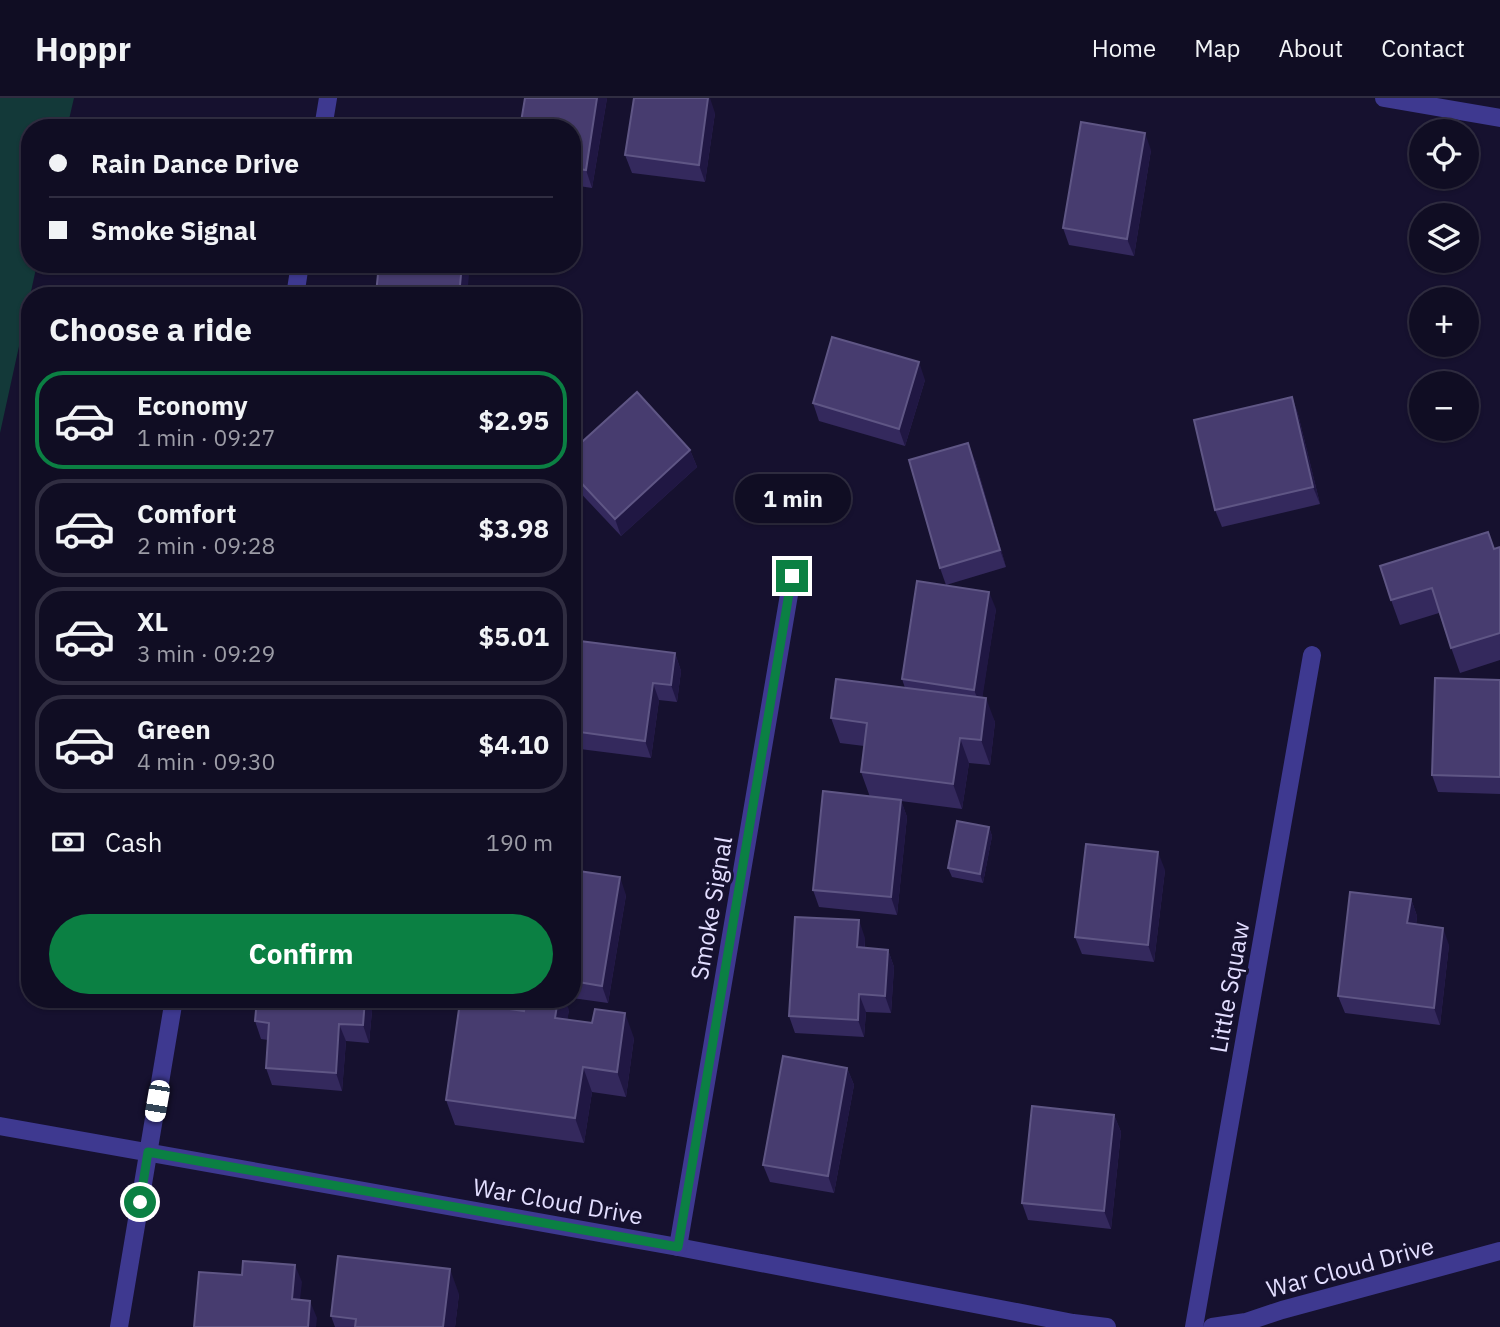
<!DOCTYPE html>
<html lang="en">
<head>
<meta charset="utf-8">
<style>
	:root { --surface:#100d23; --page:#1e1b30; --text:#f1f3f6; --muted:#9c9ca6; --line:#302d41; --accent:#0b8043 }
	body { margin:0; font-family:"IBM Plex Sans",sans-serif; background:var(--page); color:var(--text); height:100vh; display:flex; flex-direction:column; font-size:26px; white-space:nowrap }
	* { box-sizing:border-box; margin:0 }
	p { font-size:23px; color:var(--muted) }
	.icon { flex:none; width:38px; height:38px; fill:none; stroke:currentColor; stroke-width:2; stroke-linecap:round; stroke-linejoin:round }
	.map { position:relative; flex:1; overflow:hidden }
	.details { position:absolute; left:21px; top:189px; width:560px; height:721px; display:flex; flex-direction:column; background:var(--surface); border-radius:28px; box-shadow:0 2px 5px #0004,0 0 0 2px var(--line) }
	.details>* { flex:none }
	.guide { position:absolute; left:21px; top:21px; width:560px; height:154px; border-radius:28px; box-shadow:0 2px 5px #0004,0 0 0 2px var(--line); display:grid; align-content:center; height:154px; padding:0 28px; background:var(--surface) }
	.tools { position:absolute; left:1409px; top:21px; display:grid; gap:14px }
	.tools a { display:grid; place-items:center; width:70px; height:70px; border-radius:50%; background:var(--surface); box-shadow:0 2px 5px #0004,0 0 0 2px var(--line); font-size:35px }
	.end { position:absolute; width:32px; height:32px; margin:-16px; border:9px solid #0b8043; background:#fff; box-shadow:0 0 0 4px #fff }
	.from { border-radius:50% }
	.bubble { position:absolute; height:49px; border-radius:24px; background:var(--surface); box-shadow:0 2px 5px #0004,0 0 0 2px var(--line); font-size:23px; font-weight:700; line-height:49px; text-align:center }
	.car { position:absolute; width:21px; height:42px; margin:-21px -10px; border-radius:9px; box-shadow:0 0 5px 2px #0007; background:linear-gradient(#fff 24%,#345 0 40%,#fff 0 76%,#345 0 86%,#fff 0) }
	.guide b { display:flex; align-items:center; gap:24px; height:66px; font-size:26px }
	.guide b+b { border-top:2px solid var(--line) }
	.guide i { width:18px; height:18px; background:var(--text) }
	ul { padding:0; list-style:none }
	li { display:flex; align-items:center; gap:21px; height:98px; margin:0 14px 10px; padding:0 14px; border:4px solid var(--line); border-radius:28px }
	li div { flex:1 }
	li b { display:block; font-size:26px }
	li em { font-style:normal; font-weight:700 }
	li.active { border-color:var(--accent) }
	li>.icon { width:63px; height:63px; stroke-width:1.5 }
	h2 { padding:0 28px; font-size:32px; line-height:84px }
	.pay { display:flex; align-items:center; gap:18px; height:77px; padding:0 28px; font-size:26px }
	.pay p { margin-inline-start:auto }
	.primary-button { display:flex; gap:14px; margin-top:auto; padding:14px 28px }
	.primary-button a { flex:1; height:80px; border-radius:42px; background:var(--accent); color:#fff; font-size:28px; font-weight:700; line-height:80px; text-align:center }
	header { display:flex; align-items:center; gap:42px; box-sizing:border-box; height:98px; padding:0 35px; background:var(--surface); border-bottom:2px solid var(--line) }
	header strong { font-size:33px }
	nav { display:flex; gap:38px; margin-inline-start:auto; font-size:24px }
	.map>svg:first-child { display:block }
	.green { fill:#133939 }
	.lines { fill:none; stroke-linecap:round; stroke-linejoin:round }
	.minor { stroke:#3e3990; stroke-width:18 }
	.wall { fill:#34295d }
	.shaded-wall { fill:#201743 }
	.building { fill:#473c6f; stroke:#5f5685; stroke-width:2 }
	.route { stroke:#0b8043; stroke-width:9 }
	.labels { text-anchor:middle; dominant-baseline:central; stroke-width:6; stroke-linejoin:round; paint-order:stroke }
	.street-label { font-size:24px; fill:#e3deff; stroke:#16112f }
</style>
</head>
<body>
<header>
<strong>Hoppr</strong>
<nav><a>Home</a><a>Map</a><a>About</a><a>Contact</a></nav>
</header>
<div class="map">
<svg width="1500" height="1229" viewBox="0 0 1500 1229">
	<rect width="100%" height="100%" fill="#16112f"/>
	<!-- green -->
	<path class="green" d="M0,0H74L67,30H30V166H37L0,335Z"/>
	<g class="lines">
		<!-- minor -->
		<g class="minor">
			<path d="M1384,0L1500,20"/>
			<path d="M323,30L328,0"/>
			<path d="M295,198L300,166"/>
			<path d="M0,1028L678,1149L1073,1225L1107,1229"/>
			<path d="M678,1149L792,479"/>
			<path d="M119,1229L174,901"/>
			<path d="M1194,1229L1312,557"/>
			<path d="M1212,1229L1246,1224L1282,1212L1500,1153"/>
		</g>
	</g>
	<!-- wall -->
	<g class="wall">
		<path d="M607,0L592,90L572,87V30Z"/>
		<path d="M715,15L705,84L632,75L625,57Z"/>
		<path d="M1151,52L1134,158L1069,147L1063,130Z"/>
		<path d="M925,282L905,348L819,323L813,305Z"/>
		<path d="M1292,299L1298,316L1320,406L1222,429L1215,412Z"/>
		<path d="M690,352L697,369L621,438L572,386V353Z"/>
		<path d="M975,362L1006,469L946,487L940,470Z"/>
		<path d="M1500,449V562L1460,575L1439,515L1400,527L1391,502L1494,451Z"/>
		<path d="M996,511L982,599L995,624L990,667L969,665L962,711L901,703L907,719L897,817L819,809L813,792L870,699L861,674L864,648L840,645L831,620L905,590L902,581Z"/>
		<path d="M572,542L675,555L681,573L677,604L659,602L651,660L572,650Z"/>
		<path d="M1500,582V696L1438,694L1432,677Z"/>
		<path d="M989,729L992,738L983,785L952,779L948,770Z"/>
		<path d="M572,772L626,797L608,905L572,900Z"/>
		<path d="M1165,772L1154,864L1082,856L1075,839Z"/>
		<path d="M1411,801L1417,818L1416,827L1449,847L1440,927L1345,915L1338,898Z"/>
		<path d="M865,840V850L888,852L894,869L891,915L866,914L864,939L795,935L789,918Z"/>
		<path d="M373,902L369,945L346,943L342,993L272,987L266,970L268,942L261,941L255,923Z"/>
		<path d="M569,912L567,922L634,940L626,999L592,994L584,1045L455,1027L446,1002Z"/>
		<path d="M847,970L854,987L834,1095L770,1084L763,1067Z"/>
		<path d="M1114,1017L1121,1034L1111,1131L1028,1122L1022,1105Z"/>
		<path d="M459,1196L455,1229H335L331,1218Z"/>
	</g>
	<!-- shaded-wall -->
	<g class="shaded-wall">
		<path d="M597,0H607L592,90L586,72Z"/>
		<path d="M708,0H710L715,15L705,84L699,67Z"/>
		<path d="M1145,35L1151,52L1134,158L1127,141Z"/>
		<path d="M462,166H470L467,198H459Z"/>
		<path d="M919,264L925,282L905,348L899,331Z"/>
		<path d="M1292,299L1298,316L1320,406L1313,389Z"/>
		<path d="M968,345L975,362L1006,469L1000,452Z"/>
		<path d="M690,352L697,369L621,438L615,421Z"/>
		<path d="M989,494L996,511L981,609L974,592Z"/>
		<path d="M675,555L681,573L677,604L671,587Z"/>
		<path d="M653,585L659,602L651,660L645,643Z"/>
		<path d="M986,600L995,624L990,667L981,642Z"/>
		<path d="M960,640L969,665L962,711L953,686Z"/>
		<path d="M901,702L907,719L897,817L891,799Z"/>
		<path d="M989,729L992,738L983,785L980,776Z"/>
		<path d="M1158,754L1165,772L1154,864L1148,847Z"/>
		<path d="M620,779L626,797L608,905L602,888Z"/>
		<path d="M1411,801L1417,818L1414,843L1407,825Z"/>
		<path d="M859,822L865,840L864,867L857,849Z"/>
		<path d="M1443,830L1449,847L1440,927L1434,910Z"/>
		<path d="M888,852L894,869L891,915L885,898Z"/>
		<path d="M859,896L866,914L864,939L858,922Z"/>
		<path d="M365,901H372L373,902L369,945L363,927Z"/>
		<path d="M558,901H565L569,912L564,945L555,920Z"/>
		<path d="M625,915L634,940L626,999L617,974Z"/>
		<path d="M339,926L346,943L342,993L336,975Z"/>
		<path d="M583,969L592,994L584,1045L575,1020Z"/>
		<path d="M847,970L854,987L834,1095L828,1078Z"/>
		<path d="M1114,1017L1121,1034L1111,1131L1104,1113Z"/>
		<path d="M295,1167L302,1184L298,1219L292,1201Z"/>
		<path d="M450,1171L459,1196L455,1229H443Z"/>
		<path d="M310,1203L317,1220L316,1229H308Z"/>
	</g>
	<!-- building -->
	<g class="building">
		<path d="M525,0H597L586,72L572,70V30H520Z"/>
		<path d="M634,0H708L699,67L625,57Z"/>
		<path d="M1081,24L1145,35L1127,141L1063,130Z"/>
		<path d="M379,166H462L459,198H398L376,196Z"/>
		<path d="M832,239L919,264L899,331L813,305Z"/>
		<path d="M637,294L690,352L615,421L572,375V353Z"/>
		<path d="M1292,299L1313,389L1215,412L1194,322Z"/>
		<path d="M968,345L1000,452L940,470L909,362Z"/>
		<path d="M1488,434L1494,451L1500,449V535L1451,550L1432,490L1391,502L1380,468Z"/>
		<path d="M917,483L989,494L974,592L902,581Z"/>
		<path d="M572,542L675,555L671,587L653,585L645,643L572,633Z"/>
		<path d="M1435,580L1500,582V679L1432,677Z"/>
		<path d="M836,581L986,600L981,642L960,640L953,686L861,674L867,625L831,620Z"/>
		<path d="M823,693L901,702L891,799L813,792Z"/>
		<path d="M957,723L989,729L980,776L948,770Z"/>
		<path d="M1086,746L1158,754L1148,847L1075,839Z"/>
		<path d="M572,772L620,779L602,888L572,883Z"/>
		<path d="M1350,794L1411,801L1407,825L1443,830L1434,910L1338,898Z"/>
		<path d="M795,819L859,822L857,849L888,852L885,898L859,896L858,922L789,918Z"/>
		<path d="M257,901H365L363,927L339,926L336,975L266,970L269,925L255,923Z"/>
		<path d="M526,901H558L555,920L592,925L595,911L625,915L617,974L583,969L575,1020L446,1002L460,904L524,913Z"/>
		<path d="M783,958L847,970L828,1078L763,1067Z"/>
		<path d="M1032,1008L1114,1017L1104,1113L1022,1105Z"/>
		<path d="M338,1158L450,1171L443,1229H355L356,1221L331,1218Z"/>
		<path d="M243,1163L295,1167L292,1201L310,1203L308,1229H194L199,1174L242,1177Z"/>
	</g>
	<g class="lines">
		<!-- route -->
		<path class="route" d="M140,1104L148,1054L678,1149L792,478"/>
	</g>
	<g class="labels">
		<!-- street labels -->
		<g class="street-label">
			<text transform="translate(711 810) rotate(-80)">Smoke Signal</text>
			<text transform="translate(1229 889) rotate(-80)">Little Squaw</text>
			<text transform="translate(558 1103) rotate(10)">War Cloud Drive</text>
			<text transform="translate(1350 1169) rotate(-15)">War Cloud Drive</text>
		</g>
	</g>
</svg>
<div class="tools">
<a><svg class="icon" aria-label="locate" viewBox="0 0 24 24"><circle cx="12" cy="12" r="6"/><path d="M12 2v4M12 18v4M2 12h4M18 12h4"/></svg></a>
<a><svg class="icon" aria-label="layers" viewBox="0 0 24 24"><path d="M12 4l9 5-9 5-9-5zM3 14l9 5 9-5"/></svg></a>
<a>+</a>
<a>−</a>
</div>
<i class="end from" style="left:140px;top:1104px"></i>
<i class="end" style="left:792px;top:478px"></i>
<div class="bubble" style="left:735px;top:376px;width:116px">1 min</div>
<i class="car" style="left:157px;top:1003px;rotate:190deg"></i>
<div class="guide">
<b><i class="from"></i>Rain Dance Drive</b>
<b><i></i>Smoke Signal</b>
</div>
<section class="details">
<h2>Choose a ride</h2>
<ul>
<li class="active"><svg class="icon" aria-label="car" viewBox="0 0 24 24"><path d="M5 17H2v-5l4-1 3-4h7l3 4 3 1v5h-3M9 17h6M6 11h13"/><circle cx="7" cy="17" r="2"/><circle cx="17" cy="17" r="2"/></svg><div><b>Economy</b><p>1 min · 09:27</p></div><em>$2.95</em></li>
<li><svg class="icon" aria-label="car" viewBox="0 0 24 24"><path d="M5 17H2v-5l4-1 3-4h7l3 4 3 1v5h-3M9 17h6M6 11h13"/><circle cx="7" cy="17" r="2"/><circle cx="17" cy="17" r="2"/></svg><div><b>Comfort</b><p>2 min · 09:28</p></div><em>$3.98</em></li>
<li><svg class="icon" aria-label="car" viewBox="0 0 24 24"><path d="M5 17H2v-5l4-1 3-4h7l3 4 3 1v5h-3M9 17h6M6 11h13"/><circle cx="7" cy="17" r="2"/><circle cx="17" cy="17" r="2"/></svg><div><b>XL</b><p>3 min · 09:29</p></div><em>$5.01</em></li>
<li><svg class="icon" aria-label="car" viewBox="0 0 24 24"><path d="M5 17H2v-5l4-1 3-4h7l3 4 3 1v5h-3M9 17h6M6 11h13"/><circle cx="7" cy="17" r="2"/><circle cx="17" cy="17" r="2"/></svg><div><b>Green</b><p>4 min · 09:30</p></div><em>$4.10</em></li>
</ul>
<div class="pay"><svg class="icon" aria-label="cash" viewBox="0 0 24 24"><path d="M3 7h18v10H3z"/><circle cx="12" cy="12" r="2"/></svg>Cash<p>190 m</p></div>
<div class="primary-button"><a>Confirm</a></div>
</section>
</div>
</body>
</html>
